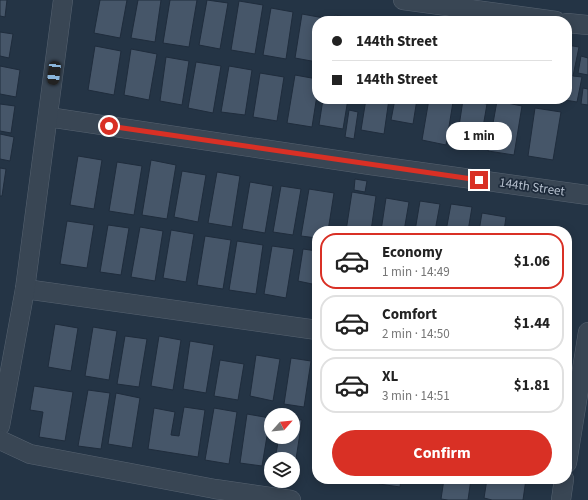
<!DOCTYPE html>
<html lang="en">
<head>
<meta charset="utf-8">
<style>
	:root { --surface:#fff; --page:#f2f2f2; --text:#222; --muted:#767676; --line:#e0e0e0; --accent:#d93025 }
	body { margin:0; font-family:"Source Sans 3",sans-serif; background:var(--page); color:var(--text); height:100vh; display:flex; flex-direction:column; font-size:15px; white-space:nowrap }
	* { box-sizing:border-box; margin:0 }
	p { font-size:13px; color:var(--muted) }
	.icon { flex:none; width:22px; height:22px; fill:none; stroke:currentColor; stroke-width:2; stroke-linecap:round; stroke-linejoin:round }
	.map { position:relative; flex:1; overflow:hidden }
	.sheet { position:absolute; left:312px; top:226px; width:260px; height:258px; display:flex; flex-direction:column; background:var(--surface); border-radius:16px; box-shadow:0 2px 10px #0003 }
	.sheet>* { flex:none }
	.top-card { position:absolute; left:312px; top:16px; width:260px; height:88px; border-radius:16px; box-shadow:0 2px 10px #0003; display:grid; align-content:center; height:88px; padding:0 20px; background:var(--surface) }
	.needle { width:26px; rotate:63deg }
	.tools { position:absolute; left:264px; top:408px; display:grid; gap:8px }
	.tools a { display:grid; place-items:center; width:36px; height:36px; border-radius:50%; background:var(--surface); box-shadow:0 2px 10px #0003; font-size:20px }
	.end { position:absolute; width:18px; height:18px; margin:-9px; border:5px solid #d93025; background:#fff; box-shadow:0 0 0 2px #fff }
	.from { border-radius:50% }
	.bubble { position:absolute; height:28px; border-radius:14px; background:var(--surface); box-shadow:0 2px 10px #0003; font-size:13px; font-weight:700; line-height:28px; text-align:center }
	.car { position:absolute; width:12px; height:24px; margin:-12px -6px; border-radius:5px; box-shadow:0 0 3px 1px #0007; background:linear-gradient(#222 24%,#8ab4d8 0 40%,#222 0 76%,#8ab4d8 0 86%,#222 0) }
	.top-card b { display:flex; align-items:center; gap:14px; height:38px; font-size:15px }
	.top-card b+b { border-top:1px solid var(--line) }
	.top-card i { width:10px; height:10px; background:var(--text) }
	ul { padding:7px 0 0; list-style:none }
	li { display:flex; align-items:center; gap:12px; height:56px; margin:0 8px 6px; padding:0 12px; border:2px solid var(--line); border-radius:16px }
	li div { flex:1 }
	li b { display:block; font-size:15px }
	li em { font-style:normal; font-weight:700 }
	li.on { border-color:var(--accent) }
	li>.icon { width:36px; height:36px; stroke-width:1.5 }
	.cta { display:flex; gap:8px; margin-top:auto; padding:8px 20px }
	.cta a { flex:1; height:46px; border-radius:24px; background:var(--accent); color:#fff; font-size:16px; font-weight:700; line-height:46px; text-align:center }
	.map>svg:first-child { display:block }
	.building { fill:#465669; stroke:#1f2c3c }
	.lines { fill:none; stroke-linecap:round; stroke-linejoin:round }
	.street-casing { stroke:#576371; stroke-width:20 }
	.street { stroke:#394654; stroke-width:19 }
	.route { stroke:#d93025; stroke-width:5 }
	.labels { text-anchor:middle; dominant-baseline:central; stroke-width:3.5; stroke-linejoin:round; paint-order:stroke }
	.street-label { font-size:13px; fill:#b6c0ce; stroke:#1d2a3a }
</style>
</head>
<body>
<div class="map">
<svg width="588" height="500" viewBox="0 0 588 500">
	<rect width="100%" height="100%" fill="#243445"/>
	<!-- building -->
	<g class="building">
		<path d="M0,0H7L5,17L0,16Z"/>
		<path d="M100,0H127L120,38L94,33Z"/>
		<path d="M138,0H161L155,42L131,38Z"/>
		<path d="M170,0H197L189,47L163,43Z"/>
		<path d="M207,0L228,3L220,49L199,45Z"/>
		<path d="M239,1L263,5L255,54L231,50Z"/>
		<path d="M271,8L293,12L286,59L263,55Z"/>
		<path d="M302,14L324,18V21H317V62L295,58Z"/>
		<path d="M335,15L357,19V21H334Z"/>
		<path d="M0,32L13,34L9,58L0,56Z"/>
		<path d="M567,45L579,47L573,76L582,77L577,102L559,99H567Z"/>
		<path d="M95,46L121,51L114,95L88,90Z"/>
		<path d="M131,49L157,54L149,100L124,95Z"/>
		<path d="M581,56L588,58V75L578,73Z"/>
		<path d="M166,57L189,61L182,105L160,101Z"/>
		<path d="M196,62L221,66L213,113L188,108Z"/>
		<path d="M0,66L20,70L16,97L0,94Z"/>
		<path d="M229,66L252,70L245,115L221,112Z"/>
		<path d="M260,73L284,77L277,121L253,117Z"/>
		<path d="M295,75L317,79V95L312,127L287,123Z"/>
		<path d="M583,88L588,89V105L581,104Z"/>
		<path d="M323,99H348L343,129L319,125Z"/>
		<path d="M366,99H389L384,134L361,130Z"/>
		<path d="M395,99H417L413,124L391,120Z"/>
		<path d="M429,99H437L453,102L446,145L422,140Z"/>
		<path d="M463,100L487,104L479,150L456,146Z"/>
		<path d="M497,101L522,106L514,155L488,151Z"/>
		<path d="M0,104L15,106L11,133L0,131Z"/>
		<path d="M535,108L561,112L553,160L528,156Z"/>
		<path d="M349,110L358,112L354,139L345,137Z"/>
		<path d="M0,134L14,137L10,161L0,159Z"/>
		<path d="M78,156L102,160L94,209L70,205Z"/>
		<path d="M151,160L176,165L167,219L142,215Z"/>
		<path d="M117,162L142,166L134,215L109,211Z"/>
		<path d="M0,168L6,169L2,196H0Z"/>
		<path d="M182,171L206,175L198,222L174,217Z"/>
		<path d="M217,172L240,176L232,227L208,223Z"/>
		<path d="M355,179L367,181L365,192L354,190Z"/>
		<path d="M250,182L273,186L265,233L242,229Z"/>
		<path d="M281,186L301,189L293,235L273,232Z"/>
		<path d="M309,189L334,193L328,231H317V238L301,236Z"/>
		<path d="M352,192L376,196L371,231H346Z"/>
		<path d="M386,198L409,202L404,231H381Z"/>
		<path d="M420,201L440,204L435,231H415Z"/>
		<path d="M451,204L472,207L468,231H446Z"/>
		<path d="M482,213L506,217L504,231H479Z"/>
		<path d="M67,221L94,225L87,268L60,264Z"/>
		<path d="M108,225L129,228L121,275L100,272Z"/>
		<path d="M140,227L163,231L155,281L131,277Z"/>
		<path d="M171,230L194,234L186,282L163,278Z"/>
		<path d="M205,236L231,240L223,289L197,285Z"/>
		<path d="M237,241L263,245L256,294L229,290Z"/>
		<path d="M272,246L294,249L286,298L264,294Z"/>
		<path d="M303,249L317,251V285L298,281Z"/>
		<path d="M55,324L78,328L71,371L48,367Z"/>
		<path d="M93,327L117,331L109,380L85,376Z"/>
		<path d="M125,336L147,339L139,387L117,384Z"/>
		<path d="M159,336L181,340L173,390L151,386Z"/>
		<path d="M190,341L214,345L206,393L183,389Z"/>
		<path d="M256,355L280,359L273,401L250,396Z"/>
		<path d="M291,358L311,361L304,407L284,404Z"/>
		<path d="M220,360L244,364L238,400L214,396Z"/>
		<path d="M34,386L73,392L65,441L39,437L43,412L30,410Z"/>
		<path d="M88,390L110,393L101,449L78,446Z"/>
		<path d="M116,393L140,398L132,448L108,444Z"/>
		<path d="M184,407L205,410L198,457L148,449L154,408L175,412L171,435L179,436Z"/>
		<path d="M214,408L237,412L229,464L205,460Z"/>
		<path d="M247,414L270,418L262,466L240,463Z"/>
		<path d="M293,419L302,420L294,472L293,459H275L279,437H293Z"/>
		<path d="M317,438V472L312,471Z"/>
		<path d="M379,479H401L400,487L379,484Z"/>
		<path d="M444,479H471L468,500H448L441,499Z"/>
		<path d="M487,479H526L523,500H492L484,498Z"/>
	</g>
	<g class="lines">
		<!-- street casing -->
		<g class="street-casing">
			<g id="street">
				<path d="M403,0L556,21"/>
				<path d="M567,23L588,25"/>
				<path d="M48,117L370,165L588,195"/>
				<path d="M25,289L317,330"/>
				<path d="M0,426L25,289L63,0"/>
				<path d="M0,440L30,454L215,489L291,500"/>
				<path d="M567,463L588,332"/>
				<path d="M561,500L564,479"/>
			</g>
		</g>
		<!-- street -->
		<use href="#street" class="street"/>
	</g>
	<g class="lines">
		<!-- route -->
		<path class="route" d="M109,126L479,180"/>
	</g>
	<g class="labels">
		<!-- street labels -->
		<g class="street-label">
			<text transform="translate(532 187) rotate(8)">144th Street</text>
		</g>
	</g>
</svg>
<div class="tools">
<a><svg class="needle" viewBox="-14 -14 28 28"><path d="M0-13l5 13h-10z" fill="#e53935"/><path d="M0 13l5-13h-10z" fill="#767676"/></svg></a>
<a><svg class="icon" aria-label="layers" viewBox="0 0 24 24"><path d="M12 4l9 5-9 5-9-5zM3 14l9 5 9-5"/></svg></a>
</div>
<i class="end from" style="left:109px;top:126px"></i>
<i class="end" style="left:479px;top:180px"></i>
<div class="bubble" style="left:446px;top:122px;width:66px">1 min</div>
<i class="car" style="left:54px;top:73px;rotate:187deg"></i>
<div class="top-card">
<b><i class="from"></i>144th Street</b>
<b><i></i>144th Street</b>
</div>
<section class="sheet">
<ul>
<li class="on"><svg class="icon" aria-label="car" viewBox="0 0 24 24"><path d="M5 17H2v-5l4-1 3-4h7l3 4 3 1v5h-3M9 17h6M6 11h13"/><circle cx="7" cy="17" r="2"/><circle cx="17" cy="17" r="2"/></svg><div><b>Economy</b><p>1 min · 14:49</p></div><em>$1.06</em></li>
<li><svg class="icon" aria-label="car" viewBox="0 0 24 24"><path d="M5 17H2v-5l4-1 3-4h7l3 4 3 1v5h-3M9 17h6M6 11h13"/><circle cx="7" cy="17" r="2"/><circle cx="17" cy="17" r="2"/></svg><div><b>Comfort</b><p>2 min · 14:50</p></div><em>$1.44</em></li>
<li><svg class="icon" aria-label="car" viewBox="0 0 24 24"><path d="M5 17H2v-5l4-1 3-4h7l3 4 3 1v5h-3M9 17h6M6 11h13"/><circle cx="7" cy="17" r="2"/><circle cx="17" cy="17" r="2"/></svg><div><b>XL</b><p>3 min · 14:51</p></div><em>$1.81</em></li>
</ul>
<div class="cta"><a>Confirm</a></div>
</section>
</div>
</body>
</html>
